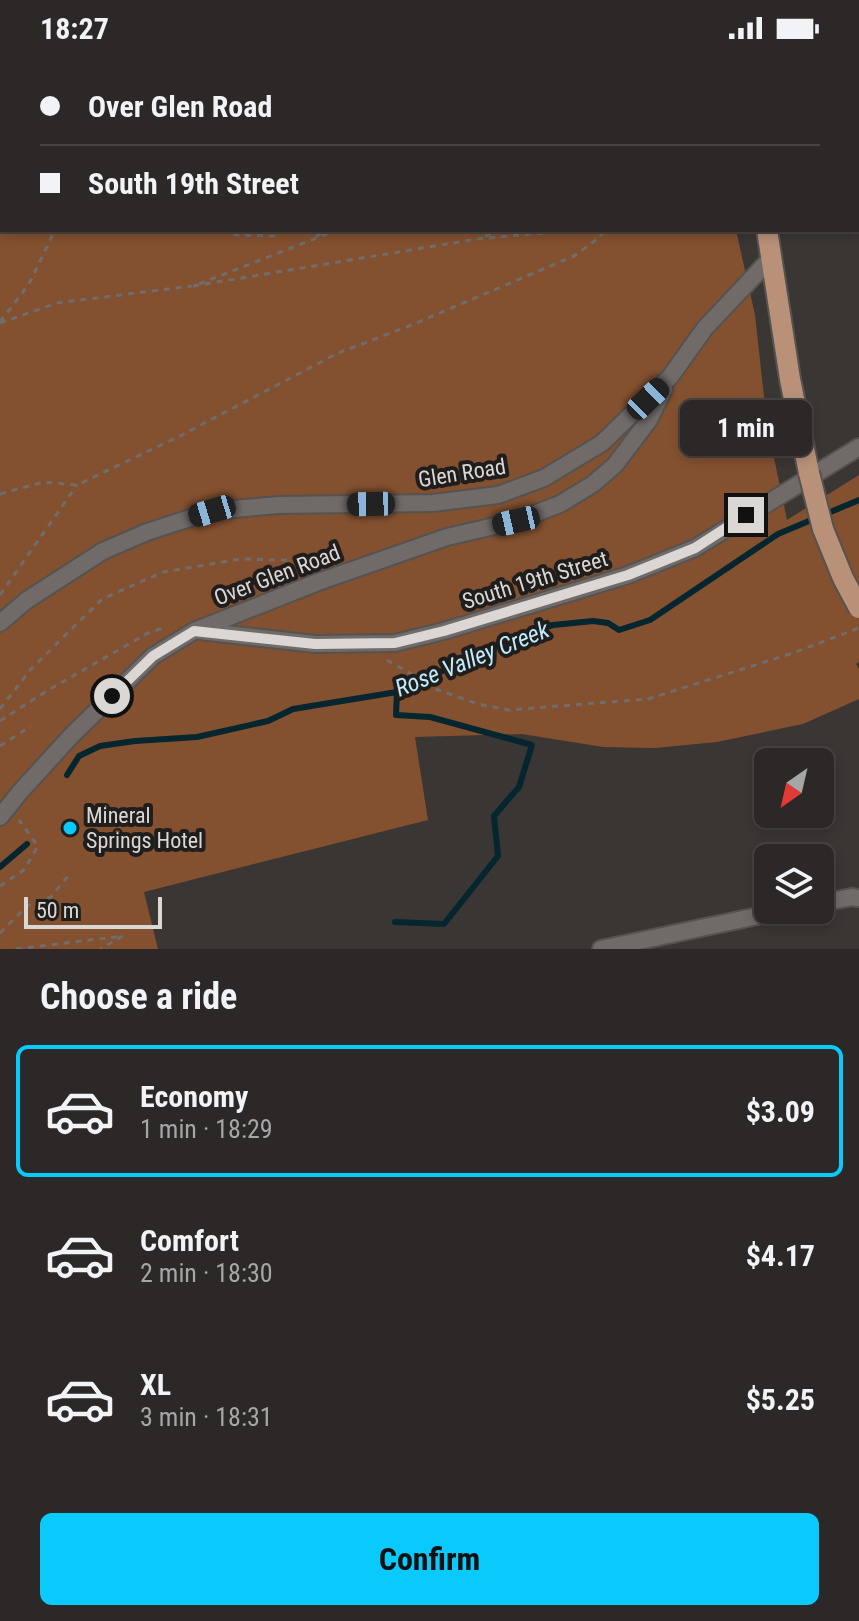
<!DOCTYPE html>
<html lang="en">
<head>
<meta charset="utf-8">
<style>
	:root { --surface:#2c2827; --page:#383433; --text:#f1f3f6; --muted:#a6a6a7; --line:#484444; --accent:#09cafa }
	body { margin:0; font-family:"Roboto Condensed",sans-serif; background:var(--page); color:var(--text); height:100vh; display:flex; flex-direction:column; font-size:30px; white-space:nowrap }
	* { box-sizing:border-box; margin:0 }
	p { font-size:26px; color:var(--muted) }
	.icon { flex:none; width:44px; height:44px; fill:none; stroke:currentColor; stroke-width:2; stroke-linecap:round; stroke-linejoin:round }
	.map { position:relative; height:893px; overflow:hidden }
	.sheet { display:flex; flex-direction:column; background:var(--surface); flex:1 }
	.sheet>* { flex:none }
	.hud { position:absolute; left:0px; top:0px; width:860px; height:176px; box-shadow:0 4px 12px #0003,0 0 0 2px var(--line); display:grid; align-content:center; height:176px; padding:0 40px; background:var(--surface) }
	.needle { width:52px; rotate:214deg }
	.tools { position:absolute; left:754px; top:692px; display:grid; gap:16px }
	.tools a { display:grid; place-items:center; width:80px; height:80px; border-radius:12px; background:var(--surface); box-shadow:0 4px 12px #0003,0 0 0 2px var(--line); font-size:40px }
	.scale { position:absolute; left:24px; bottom:20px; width:138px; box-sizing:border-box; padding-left:8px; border:4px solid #dad7d5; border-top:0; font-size:22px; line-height:28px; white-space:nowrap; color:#dad7d5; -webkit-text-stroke:6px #201e1d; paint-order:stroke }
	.end { position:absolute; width:36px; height:36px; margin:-18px; border:10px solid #dad7d5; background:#111; box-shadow:0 0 0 4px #111 }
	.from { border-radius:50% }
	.bubble { position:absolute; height:56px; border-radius:12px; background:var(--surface); box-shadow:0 4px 12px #0003,0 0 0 2px var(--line); font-size:26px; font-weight:700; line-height:56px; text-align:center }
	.car { position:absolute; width:24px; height:48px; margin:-24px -12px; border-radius:10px; box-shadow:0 0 6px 2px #0007; background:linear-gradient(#222 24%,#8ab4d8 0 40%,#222 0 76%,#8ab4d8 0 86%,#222 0) }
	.hud b { display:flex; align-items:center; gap:28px; height:76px; font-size:30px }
	.hud b+b { border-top:2px solid var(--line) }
	.hud i { width:20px; height:20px; background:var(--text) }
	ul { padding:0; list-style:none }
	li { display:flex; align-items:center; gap:24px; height:132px; margin:0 16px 12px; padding:0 24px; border:4px solid transparent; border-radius:12px }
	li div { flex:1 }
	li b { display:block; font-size:30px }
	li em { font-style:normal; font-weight:700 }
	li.on { border-color:var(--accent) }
	li>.icon { width:72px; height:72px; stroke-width:1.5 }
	h2 { padding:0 40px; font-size:36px; line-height:96px }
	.action { display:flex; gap:16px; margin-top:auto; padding:16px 40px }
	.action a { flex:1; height:92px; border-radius:12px; background:var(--accent); color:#111; font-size:32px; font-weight:700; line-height:92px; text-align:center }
	.status { display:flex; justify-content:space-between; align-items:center; height:56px; padding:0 40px; background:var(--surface); direction:ltr }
	.status svg { height:22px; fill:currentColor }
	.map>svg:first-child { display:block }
	.green { fill:#835130 }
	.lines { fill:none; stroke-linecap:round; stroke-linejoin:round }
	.stream { stroke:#05252f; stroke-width:6 }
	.service-casing { stroke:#555250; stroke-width:12 }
	.minor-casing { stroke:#555250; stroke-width:20 }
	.primary-casing { stroke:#555250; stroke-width:24 }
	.path { stroke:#716d6b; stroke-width:3; stroke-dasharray:6 6; stroke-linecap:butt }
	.service { stroke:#706b69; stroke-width:8 }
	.minor { stroke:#706b69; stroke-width:16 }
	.primary { stroke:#b99179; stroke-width:20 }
	.primary-bridge-casing { stroke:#555250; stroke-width:24; stroke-linecap:butt }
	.primary-bridge { stroke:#b99179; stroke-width:20 }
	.route { stroke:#dad7d5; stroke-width:10 }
	.poi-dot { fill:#09cafa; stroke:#201e1d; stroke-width:3 }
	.labels { text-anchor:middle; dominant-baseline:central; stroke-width:8; stroke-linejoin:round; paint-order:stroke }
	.street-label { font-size:22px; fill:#dad7d5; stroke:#201e1d }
	.poi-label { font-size:22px; fill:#dad7d5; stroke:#201e1d; text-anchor:start }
	.water-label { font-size:24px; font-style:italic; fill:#bfecfe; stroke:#201e1d }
</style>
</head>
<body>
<div class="status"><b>18:27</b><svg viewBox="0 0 49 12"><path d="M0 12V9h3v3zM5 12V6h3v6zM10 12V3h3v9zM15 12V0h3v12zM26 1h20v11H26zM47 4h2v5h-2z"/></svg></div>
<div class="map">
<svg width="859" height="893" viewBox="0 0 859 893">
	<rect width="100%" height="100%" fill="#3a3634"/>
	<!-- green -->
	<path class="green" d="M0,0H678L679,2H2V174H736L755,259L767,368L787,464L859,419V606L856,608L859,613V643L803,668L717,686L655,692L603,691L522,678L415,681L428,764L144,836L158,893H0Z"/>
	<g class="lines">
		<!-- stream -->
		<g class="stream">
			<path d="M67,719L79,700L100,690L135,685L197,681L268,665L293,653L397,636L519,579L553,569L593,565L608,567L619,574L650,564L778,478L859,444"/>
			<path d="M0,811L27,788"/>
			<path d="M395,866L444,868L498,800L494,760L519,731L532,689L430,661L396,659L397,636"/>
		</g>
		<!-- service casing -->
		<g class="service-casing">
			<g id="service">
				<path d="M755,0L757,2"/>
				<path d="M786,2L788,0"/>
			</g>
		</g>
		<!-- minor casing -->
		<g class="minor-casing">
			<g id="minor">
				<path d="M0,567L27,544L103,495L147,476L212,455L278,449L433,447L498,439L544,422L602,387L670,321L705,272L772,201"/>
				<path d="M200,575L315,588L395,587L444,575L628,519L695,492L859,391"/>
				<path d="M0,761L20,736L71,680L153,600L194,575L318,526L447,481L516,465L560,448L593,428L615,409L649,364L664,333"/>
				<path d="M820,847L852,841L859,842"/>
				<path d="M601,893L786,854"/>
			</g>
		</g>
		<!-- primary casing -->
		<g class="primary-casing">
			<g id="primary">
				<path d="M707,0L708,2"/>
				<path d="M767,174L790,323L809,417"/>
			</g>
		</g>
		<!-- path -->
		<g class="path">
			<path d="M510,0V2"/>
			<path d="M561,0V2"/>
			<path d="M582,0L583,2"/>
			<path d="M0,78L2,77"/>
			<path d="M0,91L2,92"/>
			<path d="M222,174L236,179L273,180L278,174"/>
			<path d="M485,180L502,174"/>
			<path d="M316,181L324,174"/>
			<path d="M199,228L337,174"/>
			<path d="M193,230L477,183L543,177L549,174"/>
			<path d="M0,266L29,228L55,174"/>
			<path d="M0,267L57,247L192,230"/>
			<path d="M0,438L43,426L77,429L180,380L338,297L409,270L574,200L600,181L604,174"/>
			<path d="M0,539L77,429"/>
			<path d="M387,604L415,620"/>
			<path d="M424,629L478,648L509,654L648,643L793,597L859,572"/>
			<path d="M0,653L31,613L102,543L163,516L240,503L323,505"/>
			<path d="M0,665L45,636L148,577L163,572"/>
			<path d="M0,690L31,670"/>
			<path d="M0,830L24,814L38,790L19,764"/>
			<path d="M0,877L27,850L51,841L68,820"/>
			<path d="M16,893L123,880L100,893"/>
		</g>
		<!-- service -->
		<use href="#service" class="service"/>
		<!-- minor -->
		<use href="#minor" class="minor"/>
		<!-- primary -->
		<use href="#primary" class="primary"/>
		<!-- primary-bridge casing -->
		<g class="primary-bridge-casing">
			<path id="primary-bridge" d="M809,417L823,473L843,522L859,552"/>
		</g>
		<!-- primary-bridge -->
		<use href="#primary-bridge" class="primary-bridge"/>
	</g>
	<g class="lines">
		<!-- route -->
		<path class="route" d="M112,640L153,600L194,575L315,588L395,587L444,575L628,519L695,492L746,459"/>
	</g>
	<!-- markers -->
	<circle class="poi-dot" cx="70" cy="772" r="8"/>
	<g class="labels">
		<!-- street labels -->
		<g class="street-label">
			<text transform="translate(462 417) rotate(-9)">Glen Road</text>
			<text transform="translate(277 519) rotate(-21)">Over Glen Road</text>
			<text transform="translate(535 524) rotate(-17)">South 19th Street</text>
		</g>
		<!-- poi labels -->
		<g class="poi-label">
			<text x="86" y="759">Mineral<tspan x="86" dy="25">Springs Hotel</tspan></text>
		</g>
		<!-- water labels -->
		<g class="water-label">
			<text transform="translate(472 603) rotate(-22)">Rose Valley Creek</text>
		</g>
	</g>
</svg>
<div class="tools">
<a><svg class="needle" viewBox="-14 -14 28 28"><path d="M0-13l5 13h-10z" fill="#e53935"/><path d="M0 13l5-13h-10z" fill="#a6a6a7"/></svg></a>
<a><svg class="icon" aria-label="layers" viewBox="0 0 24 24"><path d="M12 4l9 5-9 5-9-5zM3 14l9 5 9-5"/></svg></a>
</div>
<div class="scale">50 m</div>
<i class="end from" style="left:112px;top:640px"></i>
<i class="end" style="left:746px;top:459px"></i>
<div class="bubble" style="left:680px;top:344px;width:132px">1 min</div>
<i class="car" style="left:648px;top:343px;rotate:46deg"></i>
<i class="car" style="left:371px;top:448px;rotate:269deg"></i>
<i class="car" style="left:212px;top:455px;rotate:253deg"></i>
<i class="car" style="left:516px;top:465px;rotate:257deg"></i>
<div class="hud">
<b><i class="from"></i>Over Glen Road</b>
<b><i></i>South 19th Street</b>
</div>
</div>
<section class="sheet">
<h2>Choose a ride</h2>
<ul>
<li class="on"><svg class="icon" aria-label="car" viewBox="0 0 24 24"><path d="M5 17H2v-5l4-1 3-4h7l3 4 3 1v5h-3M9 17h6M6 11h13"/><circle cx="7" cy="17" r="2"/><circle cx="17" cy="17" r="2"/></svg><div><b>Economy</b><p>1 min · 18:29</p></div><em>$3.09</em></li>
<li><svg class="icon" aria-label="car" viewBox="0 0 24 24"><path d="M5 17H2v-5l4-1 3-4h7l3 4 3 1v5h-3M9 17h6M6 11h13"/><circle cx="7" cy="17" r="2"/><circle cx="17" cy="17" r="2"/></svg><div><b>Comfort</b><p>2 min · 18:30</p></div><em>$4.17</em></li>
<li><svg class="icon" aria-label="car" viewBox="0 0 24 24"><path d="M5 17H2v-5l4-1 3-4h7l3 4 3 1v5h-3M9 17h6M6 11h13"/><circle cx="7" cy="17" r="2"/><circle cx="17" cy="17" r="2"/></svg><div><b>XL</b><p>3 min · 18:31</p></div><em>$5.25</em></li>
</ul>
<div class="action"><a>Confirm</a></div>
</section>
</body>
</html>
